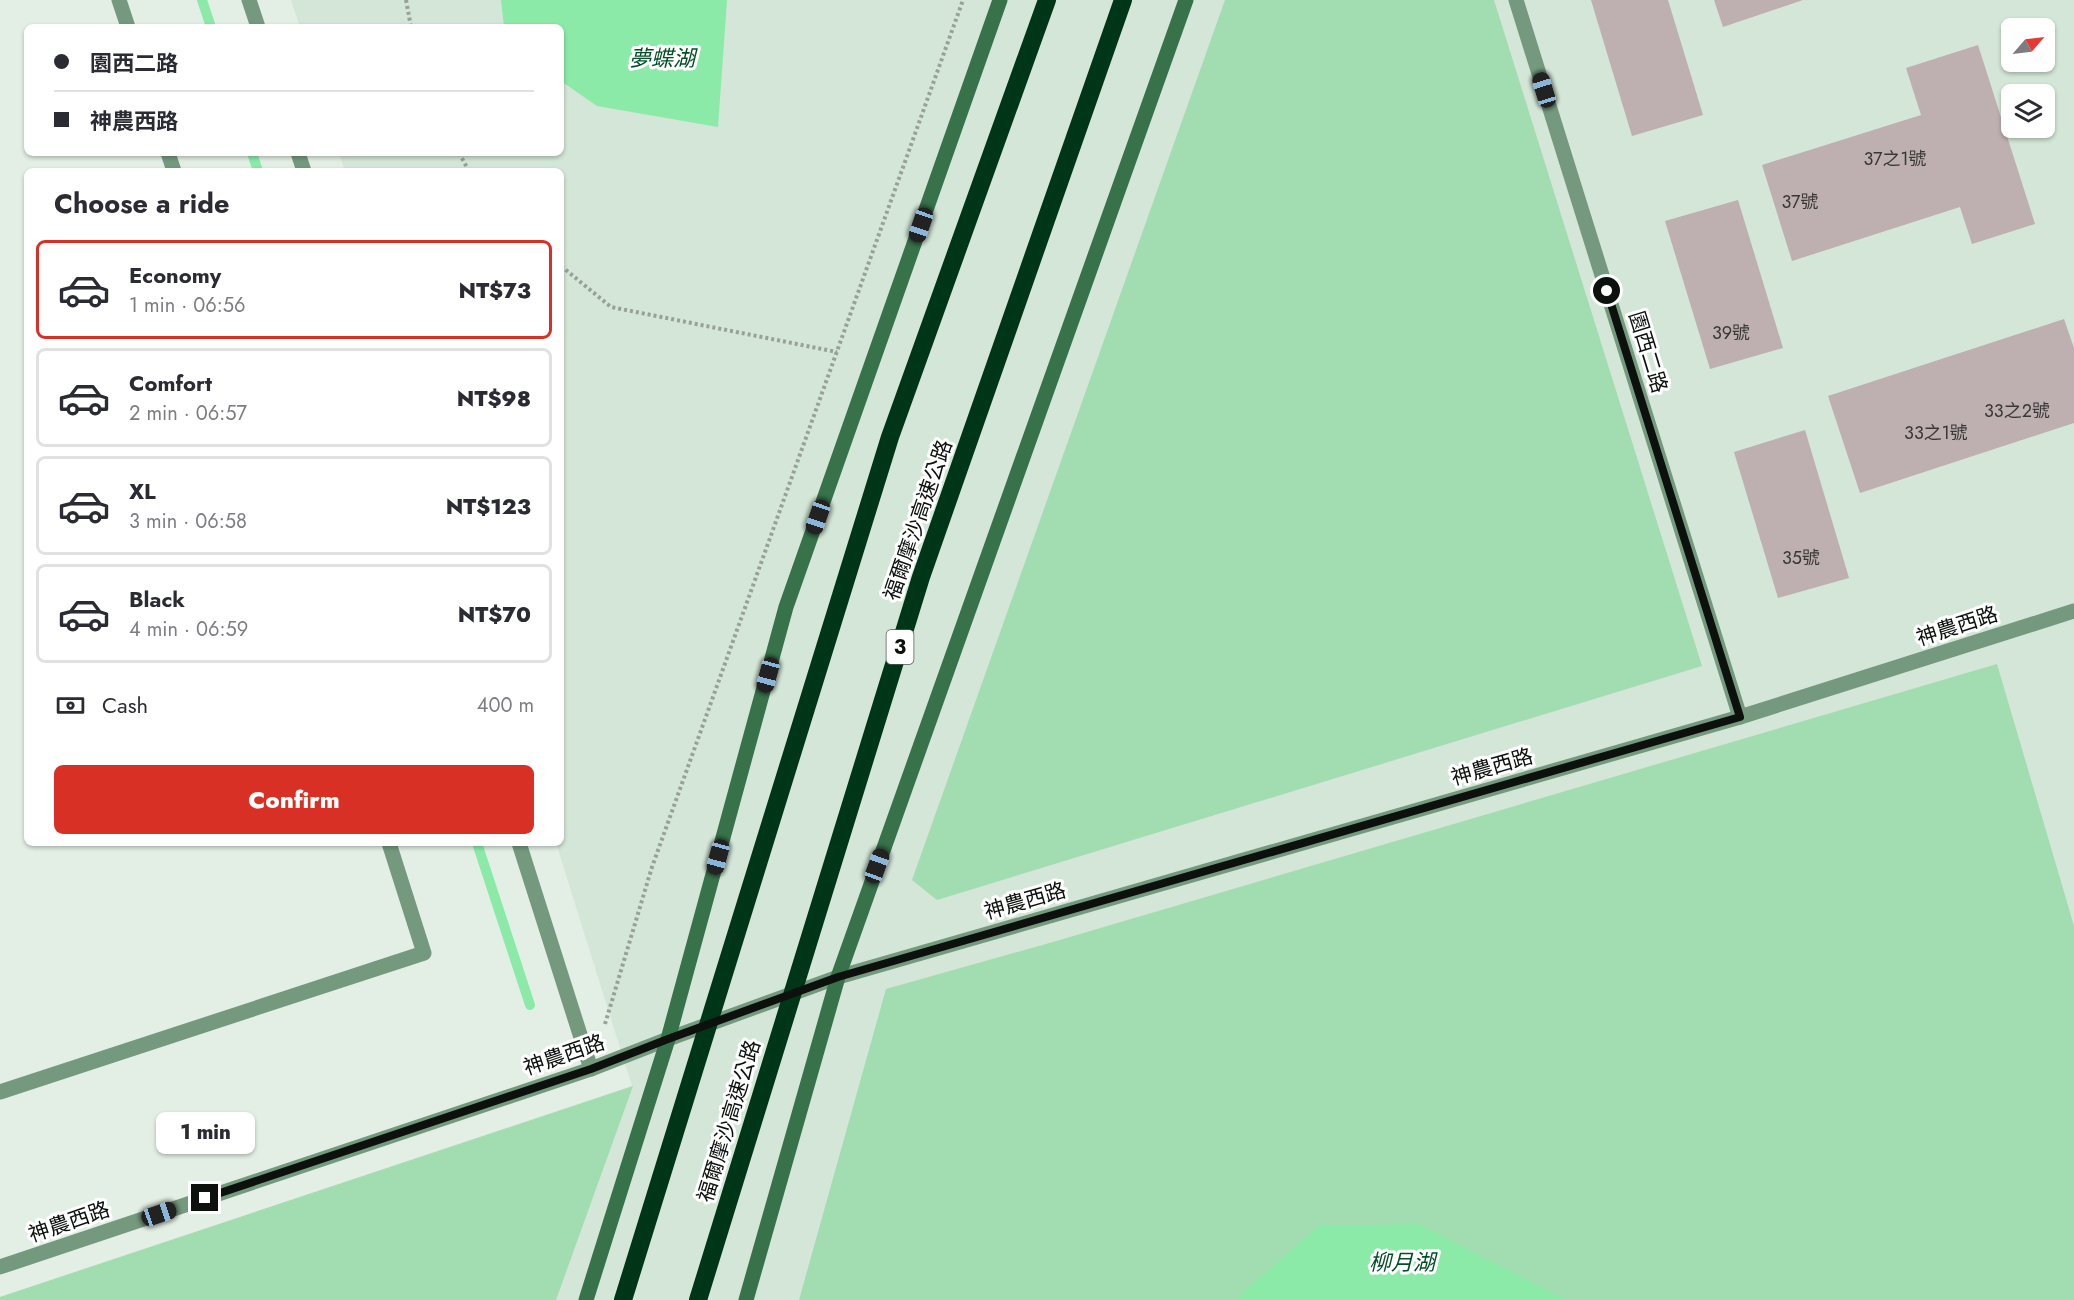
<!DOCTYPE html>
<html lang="en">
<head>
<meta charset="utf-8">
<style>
	:root { --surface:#fff; --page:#f2f2f3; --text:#2b2b33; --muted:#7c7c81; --line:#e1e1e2; --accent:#d93025 }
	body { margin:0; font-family:Jost,"Noto Sans TC",sans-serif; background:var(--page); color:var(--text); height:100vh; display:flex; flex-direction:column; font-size:22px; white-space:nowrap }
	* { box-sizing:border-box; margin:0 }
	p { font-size:20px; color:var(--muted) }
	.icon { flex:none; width:33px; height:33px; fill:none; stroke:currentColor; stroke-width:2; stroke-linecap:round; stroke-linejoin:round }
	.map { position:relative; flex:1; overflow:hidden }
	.drawer { position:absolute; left:24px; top:168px; width:540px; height:678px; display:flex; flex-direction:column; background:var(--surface); border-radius:9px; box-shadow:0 2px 4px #0004 }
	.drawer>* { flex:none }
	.top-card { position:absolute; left:24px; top:24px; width:540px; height:132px; border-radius:9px; box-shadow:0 2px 4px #0004; display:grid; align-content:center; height:132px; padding:0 30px; background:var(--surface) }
	.needle { width:39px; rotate:62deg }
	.fabs { position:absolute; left:2001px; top:18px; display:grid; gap:12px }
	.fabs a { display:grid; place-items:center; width:54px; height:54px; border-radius:9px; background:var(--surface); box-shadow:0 2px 4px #0004; font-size:30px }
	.end { position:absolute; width:27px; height:27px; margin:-14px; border:8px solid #0d110e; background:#fff; box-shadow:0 0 0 3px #fff }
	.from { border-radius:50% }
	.bubble { position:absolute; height:42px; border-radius:9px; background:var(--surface); box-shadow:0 2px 4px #0004; font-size:20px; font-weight:800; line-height:42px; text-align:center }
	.car { position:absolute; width:18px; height:36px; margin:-18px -9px; border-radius:8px; box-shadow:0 0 4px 2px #0007; background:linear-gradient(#222 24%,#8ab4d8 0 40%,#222 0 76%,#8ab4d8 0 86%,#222 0) }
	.top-card b { display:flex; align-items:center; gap:21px; height:57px; font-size:22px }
	.top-card b+b { border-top:2px solid var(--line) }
	.top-card i { width:15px; height:15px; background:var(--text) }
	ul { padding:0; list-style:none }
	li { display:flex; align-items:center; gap:18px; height:99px; margin:0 12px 9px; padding:0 18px; border:3px solid var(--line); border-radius:9px }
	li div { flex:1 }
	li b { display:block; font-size:22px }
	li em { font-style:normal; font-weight:800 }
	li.on { border-color:var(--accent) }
	li>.icon { width:54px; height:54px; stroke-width:1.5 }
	h2 { padding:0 30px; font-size:27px; line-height:72px }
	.pay { display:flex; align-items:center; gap:15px; height:66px; padding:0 30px; font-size:22px }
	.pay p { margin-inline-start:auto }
	.button { display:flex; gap:12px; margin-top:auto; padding:12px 30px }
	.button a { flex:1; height:69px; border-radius:9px; background:var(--accent); color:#fff; font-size:24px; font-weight:800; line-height:69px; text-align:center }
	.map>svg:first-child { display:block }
	.built { fill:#d3e6d7; fill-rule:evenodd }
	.green { fill:#a2dcb1 }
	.water { fill:#8beaa8 }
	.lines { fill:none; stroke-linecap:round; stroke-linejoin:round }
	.stream { stroke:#8beaa8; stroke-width:10 }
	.building { fill:#beafb1 }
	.path { stroke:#98a199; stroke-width:4; stroke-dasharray:3 3; stroke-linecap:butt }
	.service { stroke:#74997e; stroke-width:15 }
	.minor { stroke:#74997e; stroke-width:15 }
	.secondary { stroke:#37724a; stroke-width:15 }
	.motorway-bridge { stroke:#003618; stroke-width:18 }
	.route { stroke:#0d110e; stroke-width:8 }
	.labels { text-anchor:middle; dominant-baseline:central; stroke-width:6; stroke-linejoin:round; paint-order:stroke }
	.number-label { font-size:18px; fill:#393837 }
	.shield { fill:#fff; stroke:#565856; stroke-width:1.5 }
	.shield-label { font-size:20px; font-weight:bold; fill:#0d110e }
	.street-label { font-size:21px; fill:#0d110e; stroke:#fff }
	.water-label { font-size:22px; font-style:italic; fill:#024f26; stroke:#fff }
</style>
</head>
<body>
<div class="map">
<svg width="2074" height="1300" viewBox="0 0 2074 1300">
	<rect width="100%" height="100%" fill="#e3efe5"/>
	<!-- built -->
	<path class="built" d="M291,0H2074V1300H0V1297L632,1086L556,843H561V171H345L339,153H561V27H300ZM2012,28H2044V62H2012ZM2012,94H2044V128H2012Z"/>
	<!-- green -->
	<g class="green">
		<path d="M1225,0H1494L1702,666L937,900L912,880Z"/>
		<path d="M1997,664L2074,926V1300H799L886,989L1053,942Z"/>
		<path d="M633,1086L556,1300H0V1297Z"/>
	</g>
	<!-- water -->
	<g class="water">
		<path d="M501,0H727L718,127L597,106L561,81V27H504Z"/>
		<path d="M1419,1224L1566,1300H1237L1246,1290L1319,1226Z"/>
	</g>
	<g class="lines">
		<!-- stream -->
		<g class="stream">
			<path d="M202,0L211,27"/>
			<path d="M252,153L258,171"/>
			<path d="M477,843L530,1005"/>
		</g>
	</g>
	<!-- building -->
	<g class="building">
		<path d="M1591,0H1668L1703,115L1632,136Z"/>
		<path d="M1714,0H1803L1723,27Z"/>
		<path d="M1978,45L2035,224L1972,244L1960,207L1792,261L1762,165L1921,115L1906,68Z"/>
		<path d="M1738,200L1783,348L1710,369L1665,221Z"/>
		<path d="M2064,319L2074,348V423L1860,493L1828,396Z"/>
		<path d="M1805,430L1849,578L1778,598L1734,452Z"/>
	</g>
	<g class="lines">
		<!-- path -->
		<g class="path">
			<path d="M406,0L411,27"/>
			<path d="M459,153L469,171"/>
			<path d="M561,266L611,307L837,352"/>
			<path d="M605,1024L652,867L963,0"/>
		</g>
		<!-- service -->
		<g class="service">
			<path d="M119,0L128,27"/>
			<path d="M168,153L174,171"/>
			<path d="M0,1092L424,953L389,843"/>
		</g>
		<!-- minor -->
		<g class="minor">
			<path d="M249,0L258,27"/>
			<path d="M1516,0L1740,717"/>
			<path d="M298,153L304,171"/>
			<path d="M519,843L591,1069"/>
			<path d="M0,1267L591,1069L668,1039L838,977L1740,717L2074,611"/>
		</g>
		<!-- secondary -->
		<g class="secondary">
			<path d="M586,1300L668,1039L786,607L1000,0"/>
			<path d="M746,1300L838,977L1186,0"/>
		</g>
		<!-- motorway-bridge -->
		<g class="motorway-bridge">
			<path d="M623,1300L890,437L1047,0"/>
			<path d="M698,1300L921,577L1123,0"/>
		</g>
	</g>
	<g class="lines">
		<!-- route -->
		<path class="route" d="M205,1198L591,1069L668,1039L838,977L1740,717L1607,291"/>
	</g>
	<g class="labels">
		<!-- number labels -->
		<g class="number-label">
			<text x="1895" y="159">37之1號</text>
			<text x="1800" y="202">37號</text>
			<text x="1731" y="333">39號</text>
			<text x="2017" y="411">33之2號</text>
			<text x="1936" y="433">33之1號</text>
			<text x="1801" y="558">35號</text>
		</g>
		<!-- shield labels -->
		<rect class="shield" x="886.5" y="630" width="27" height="34" rx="4.5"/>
		<g class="shield-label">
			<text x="900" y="647">3</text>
		</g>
		<!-- street labels -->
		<g class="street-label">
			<text transform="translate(1648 352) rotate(73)">園西二路</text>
			<text transform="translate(918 520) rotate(-71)">福爾摩沙高速公路</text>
			<text transform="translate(1957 626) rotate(-18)">神農西路</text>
			<text transform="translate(1492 767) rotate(-16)">神農西路</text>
			<text transform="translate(1025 901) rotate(-16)">神農西路</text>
			<text transform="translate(564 1055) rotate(-19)">神農西路</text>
			<text transform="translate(729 1121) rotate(-73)">福爾摩沙高速公路</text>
			<text transform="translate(69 1222) rotate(-19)">神農西路</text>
		</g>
		<!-- water labels -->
		<g class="water-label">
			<text x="662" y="58">夢蝶湖</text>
			<text x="1402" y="1262">柳月湖</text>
		</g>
	</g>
</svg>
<div class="fabs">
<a><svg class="needle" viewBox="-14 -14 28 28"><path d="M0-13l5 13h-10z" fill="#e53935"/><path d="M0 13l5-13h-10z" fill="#7c7c81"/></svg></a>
<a><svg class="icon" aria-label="layers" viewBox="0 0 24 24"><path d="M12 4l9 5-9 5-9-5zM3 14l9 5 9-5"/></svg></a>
</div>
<i class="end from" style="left:1607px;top:291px"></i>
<i class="end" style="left:205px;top:1198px"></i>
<div class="bubble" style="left:156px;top:1112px;width:99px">1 min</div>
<i class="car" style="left:1544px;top:90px;rotate:343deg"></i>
<i class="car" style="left:921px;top:225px;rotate:199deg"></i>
<i class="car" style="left:818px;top:517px;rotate:199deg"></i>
<i class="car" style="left:768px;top:675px;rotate:195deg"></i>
<i class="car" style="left:718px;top:857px;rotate:195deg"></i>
<i class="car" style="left:877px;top:866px;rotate:20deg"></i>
<i class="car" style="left:159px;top:1214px;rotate:71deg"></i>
<div class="top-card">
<b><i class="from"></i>園西二路</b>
<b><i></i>神農西路</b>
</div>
<section class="drawer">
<h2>Choose a ride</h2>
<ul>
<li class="on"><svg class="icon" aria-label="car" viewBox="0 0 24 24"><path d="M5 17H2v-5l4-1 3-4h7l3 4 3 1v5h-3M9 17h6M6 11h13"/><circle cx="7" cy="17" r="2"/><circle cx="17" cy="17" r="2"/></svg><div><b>Economy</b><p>1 min · 06:56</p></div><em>NT$73</em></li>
<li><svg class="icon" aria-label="car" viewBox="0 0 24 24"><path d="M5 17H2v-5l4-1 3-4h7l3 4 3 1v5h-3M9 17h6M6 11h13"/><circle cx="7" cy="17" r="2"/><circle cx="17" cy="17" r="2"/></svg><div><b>Comfort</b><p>2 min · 06:57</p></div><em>NT$98</em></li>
<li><svg class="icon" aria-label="car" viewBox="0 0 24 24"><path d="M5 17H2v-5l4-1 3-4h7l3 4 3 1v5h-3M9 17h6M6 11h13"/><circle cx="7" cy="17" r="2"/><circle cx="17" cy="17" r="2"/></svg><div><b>XL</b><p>3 min · 06:58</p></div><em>NT$123</em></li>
<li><svg class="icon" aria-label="car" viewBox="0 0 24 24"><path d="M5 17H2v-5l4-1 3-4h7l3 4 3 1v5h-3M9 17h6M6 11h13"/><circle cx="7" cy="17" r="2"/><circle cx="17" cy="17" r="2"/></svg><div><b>Black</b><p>4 min · 06:59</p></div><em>NT$70</em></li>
</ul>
<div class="pay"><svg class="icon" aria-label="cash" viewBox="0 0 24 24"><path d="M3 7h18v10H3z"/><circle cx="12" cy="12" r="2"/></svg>Cash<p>400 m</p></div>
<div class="button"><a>Confirm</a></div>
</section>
</div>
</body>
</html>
